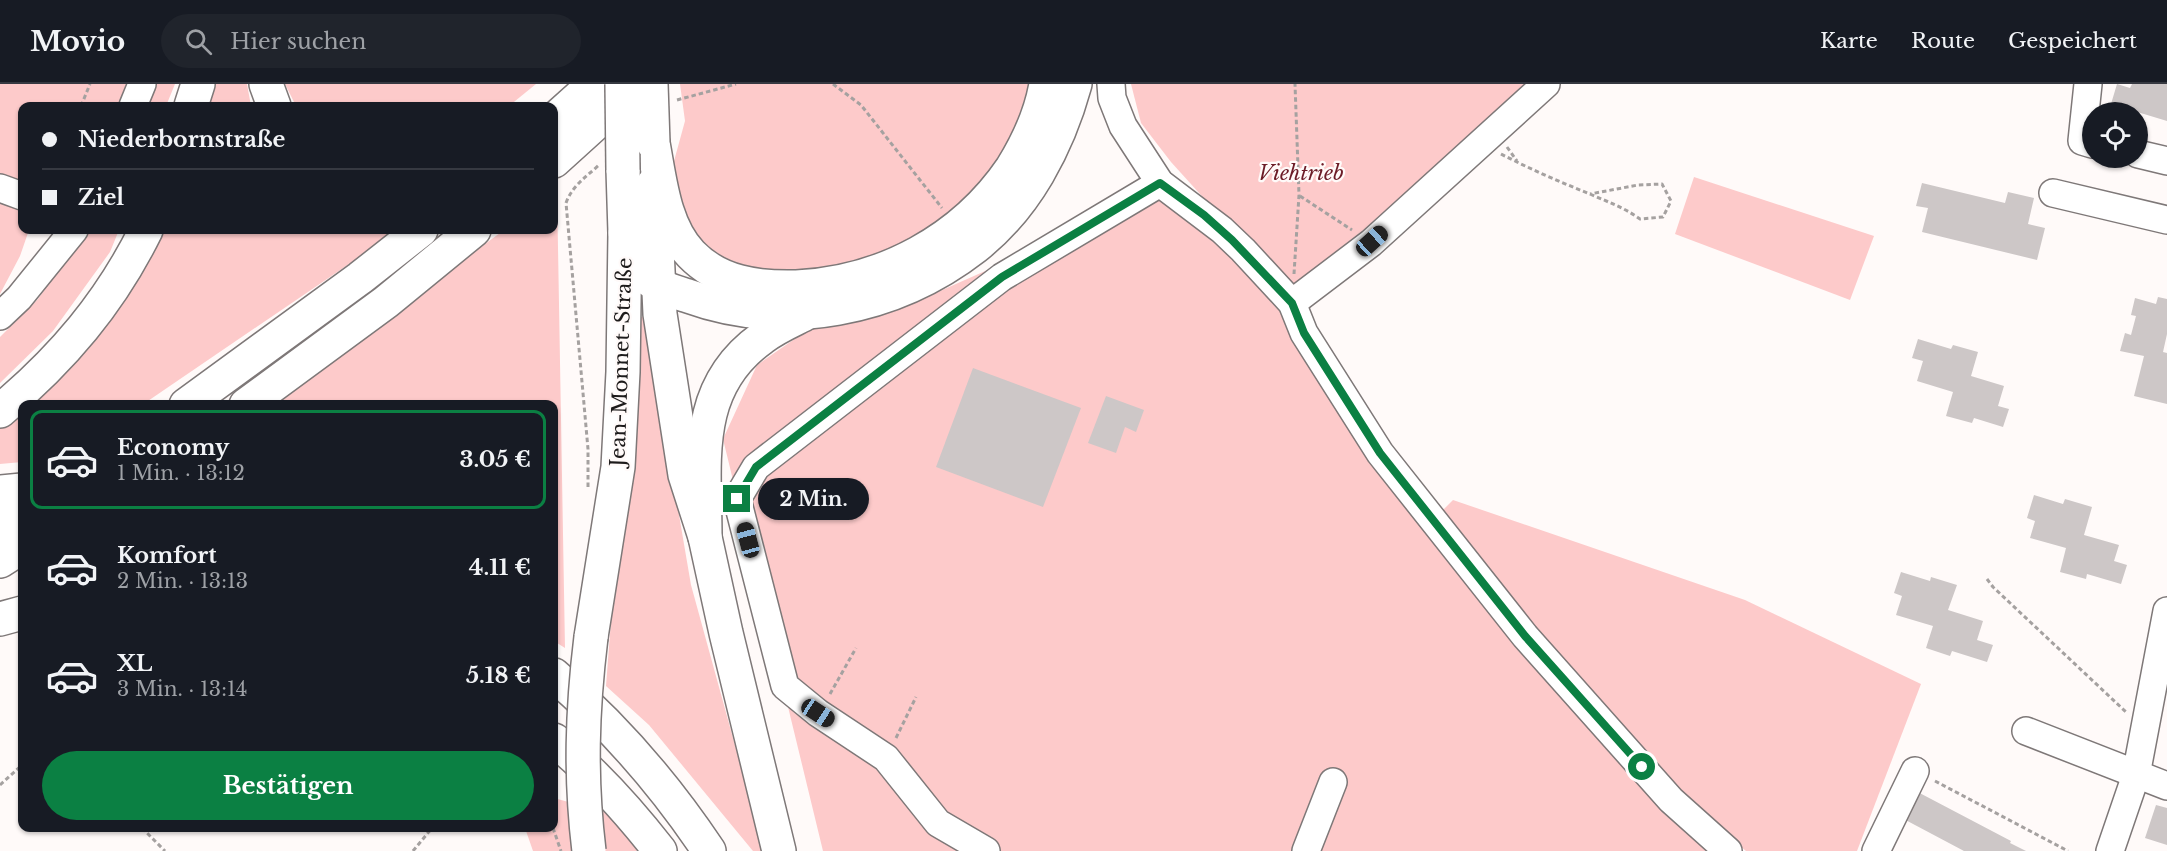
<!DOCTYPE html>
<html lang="de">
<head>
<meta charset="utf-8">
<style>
	:root { --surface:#171b24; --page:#20242c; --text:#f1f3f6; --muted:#9ea1a6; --line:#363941; --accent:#0b8043 }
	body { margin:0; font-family:"Libre Baskerville",serif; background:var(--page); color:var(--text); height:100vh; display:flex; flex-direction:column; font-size:22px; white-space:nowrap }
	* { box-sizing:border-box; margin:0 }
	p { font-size:20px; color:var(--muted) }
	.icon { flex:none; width:33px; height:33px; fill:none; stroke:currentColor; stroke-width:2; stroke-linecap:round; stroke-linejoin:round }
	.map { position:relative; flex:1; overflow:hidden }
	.sheet { position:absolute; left:18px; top:316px; width:540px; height:432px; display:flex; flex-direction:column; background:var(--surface); border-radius:12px; box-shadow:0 2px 4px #0004 }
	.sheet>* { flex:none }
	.banner { position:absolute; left:18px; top:18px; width:540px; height:132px; border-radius:12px; box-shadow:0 2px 4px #0004; display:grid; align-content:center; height:132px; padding:0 24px; background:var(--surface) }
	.tools { position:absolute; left:2082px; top:18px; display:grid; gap:12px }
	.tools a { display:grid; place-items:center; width:66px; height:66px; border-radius:50%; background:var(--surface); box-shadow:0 2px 4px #0004; font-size:30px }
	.end { position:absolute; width:27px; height:27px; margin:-14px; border:8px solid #0b8043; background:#fff; box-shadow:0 0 0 3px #fff }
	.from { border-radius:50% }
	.bubble { position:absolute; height:42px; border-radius:21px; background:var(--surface); box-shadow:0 2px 4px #0004; font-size:20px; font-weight:700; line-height:42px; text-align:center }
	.car { position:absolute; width:18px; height:36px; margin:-18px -9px; border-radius:8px; box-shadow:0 0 4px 2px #0007; background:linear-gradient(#222 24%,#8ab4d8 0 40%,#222 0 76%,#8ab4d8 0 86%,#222 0) }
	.banner b { display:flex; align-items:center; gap:21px; height:57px; font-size:22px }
	.banner b+b { border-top:2px solid var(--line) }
	.banner i { width:15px; height:15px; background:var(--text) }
	ul { padding:10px 0 0; list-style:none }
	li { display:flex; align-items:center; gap:18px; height:99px; margin:0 12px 9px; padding:0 12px; border:3px solid transparent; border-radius:12px }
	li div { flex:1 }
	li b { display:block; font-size:22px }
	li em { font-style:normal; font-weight:700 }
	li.current { border-color:var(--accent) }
	li>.icon { width:54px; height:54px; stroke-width:1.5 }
	.cta { display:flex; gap:12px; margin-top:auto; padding:12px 24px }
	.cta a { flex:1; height:69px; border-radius:36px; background:var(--accent); color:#fff; font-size:24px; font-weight:700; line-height:69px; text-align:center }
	header { display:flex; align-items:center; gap:36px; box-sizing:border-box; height:84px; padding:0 30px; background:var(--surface); border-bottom:2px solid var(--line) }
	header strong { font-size:28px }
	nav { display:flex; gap:33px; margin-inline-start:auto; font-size:21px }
	.search { width:420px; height:54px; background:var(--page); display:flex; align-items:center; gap:15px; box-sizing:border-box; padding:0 21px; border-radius:33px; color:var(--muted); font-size:22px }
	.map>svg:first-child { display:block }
	.green { fill:#fdcaca }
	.building { fill:#cdc7c7 }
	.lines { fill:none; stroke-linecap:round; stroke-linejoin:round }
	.minor-casing { stroke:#7e7878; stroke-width:30 }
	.major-casing { stroke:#7e7878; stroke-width:36 }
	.highway-casing { stroke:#7e7878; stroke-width:36 }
	.path { stroke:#a5a1a0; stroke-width:3; stroke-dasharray:4.5 3; stroke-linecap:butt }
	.minor { stroke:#fff; stroke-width:27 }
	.major { stroke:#fff; stroke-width:33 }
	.highway { stroke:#fff; stroke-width:33 }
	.major-bridge-casing { stroke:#7e7878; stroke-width:36; stroke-linecap:butt }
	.major-bridge { stroke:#fff; stroke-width:33 }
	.route { stroke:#0b8043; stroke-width:8 }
	.labels { text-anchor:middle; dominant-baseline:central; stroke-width:4.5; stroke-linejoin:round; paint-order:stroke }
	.park-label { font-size:20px; font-style:italic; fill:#6c1c27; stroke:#fffaf9 }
	.street-label { font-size:20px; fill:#1d1b1b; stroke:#fffaf9 }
</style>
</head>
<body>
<header>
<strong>Movio</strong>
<div class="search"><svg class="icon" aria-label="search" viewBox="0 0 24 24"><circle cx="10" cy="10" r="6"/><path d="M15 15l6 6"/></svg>Hier suchen</div>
<nav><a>Karte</a><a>Route</a><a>Gespeichert</a></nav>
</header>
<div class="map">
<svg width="2167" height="767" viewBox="0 0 2167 767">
	<rect width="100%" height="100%" fill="#fffaf9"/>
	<!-- green -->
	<g class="green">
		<path d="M0,0H126L118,22H22V101L0,93Z"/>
		<path d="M154,0H175L166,22H146Z"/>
		<path d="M214,0H247L251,22H206Z"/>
		<path d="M285,0H536L509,22H296Z"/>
		<path d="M680,0H1033L1032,34L976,111L929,147L908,155L889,173L793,194L744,184L717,174L702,158L684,129L671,88L685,37Z"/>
		<path d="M1131,0H1535L1295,215L1171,78L1141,39Z"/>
		<path d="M1694,93L1874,152L1850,216L1675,150Z"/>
		<path d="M557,106L565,564L554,557V321H267L504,146H554V109Z"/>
		<path d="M1141,113L1178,117L1281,228L1363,366L1664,728L1710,767H823L723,355L757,281L812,243L931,211L1087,142Z"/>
		<path d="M0,114L22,122V146H29L20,172L0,210Z"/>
		<path d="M86,146H119L110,168L53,247L0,299V253L38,215Z"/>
		<path d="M154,146H399L142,321H23Z"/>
		<path d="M645,232L691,501L764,767H753L649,641L606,602L634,235Z"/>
		<path d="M22,322V378L0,380V341Z"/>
		<path d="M1453,416L1745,516L1921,600L1857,767H1746L1674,710L1435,434Z"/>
		<path d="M554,714L615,731L637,767H533L525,744H554Z"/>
	</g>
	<!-- building -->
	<g class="building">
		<path d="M2117,0L2130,4L2132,0H2167V37L2111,20Z"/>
		<path d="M1922,99L2005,119L2008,108L2034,114L2028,140L2045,144L2037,176L1922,148L1928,124L1916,122Z"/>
		<path d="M2158,213L2167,215V250L2163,268L2167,269V320L2134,312L2144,272L2120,267L2125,249L2131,251L2136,232L2131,231L2135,214L2156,220Z"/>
		<path d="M1918,255L1951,265L1953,261L1978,268L1971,292L2004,302L1998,322L2009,325L2003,343L1974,334L1972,339L1946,332L1953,308L1917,297L1923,277L1912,274Z"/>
		<path d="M973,284L1081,324L1043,423L936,383Z"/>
		<path d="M1106,312L1144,326L1136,348L1125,343L1116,369L1088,359Z"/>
		<path d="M2034,411L2063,420L2065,415L2092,423L2084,451L2119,461L2114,477L2127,481L2121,500L2087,490L2086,495L2060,488L2066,464L2030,454L2035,437L2027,434Z"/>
		<path d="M1901,488L1930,497L1931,493L1957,501L1948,526L1983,537L1977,556L1993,561L1987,578L1952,567L1950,572L1926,564L1933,542L1896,531L1902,512L1894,509Z"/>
		<path d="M1912,705L2011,757L2010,759L2026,767H1964L1898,732Z"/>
		<path d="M2156,721L2167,724V761L2145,754Z"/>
	</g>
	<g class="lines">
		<!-- minor casing -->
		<g class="minor-casing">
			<g id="minor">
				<path d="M1111,0L1112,14L1123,42L1160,99L1222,146L1243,166L1292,219L1304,249L1380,369L1525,552L1671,716L1728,767"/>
				<path d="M2088,0L2082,57L2092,60"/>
				<path d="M133,22L142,0"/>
				<path d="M2138,70L2167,77"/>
				<path d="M0,104L22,112"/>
				<path d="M2053,109L2167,136"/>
				<path d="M1292,219L1371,159L1546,0"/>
				<path d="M0,232L19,214L74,146"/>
				<path d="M2026,647L2167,702"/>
				<path d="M986,767L938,739L886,674L818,629L785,602L737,415L756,383L1002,193L1160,99"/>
				<path d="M1306,767L1333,698"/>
				<path d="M1876,767L1915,687"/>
				<path d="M2110,767L2136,691L2167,527"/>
			</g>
		</g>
		<!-- major casing -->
		<g class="major-casing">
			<g id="major">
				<path d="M654,99L660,230L685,391L705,453L726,549L779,767"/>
				<path d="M591,553L618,383L623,288L625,149L623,86"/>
			</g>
		</g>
		<!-- highway casing -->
		<g class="highway-casing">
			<g id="highway">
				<path d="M266,0L274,22"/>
				<path d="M191,22L198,0"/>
				<path d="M554,36L594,0"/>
				<path d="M653,59C660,96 664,142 691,170C719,199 757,204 796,203C883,199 963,156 1012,84C1028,58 1041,30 1046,0"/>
				<path d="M554,77L639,0"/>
				<path d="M625,149C630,161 632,177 640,187C650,201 672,207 688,212C785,247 894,226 975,163C1026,123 1058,62 1075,0"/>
				<path d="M186,321L360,194L421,146"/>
				<path d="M246,321L386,218L474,146"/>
				<path d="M0,327C62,275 110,219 146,146"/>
				<path d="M0,408L22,406"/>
				<path d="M0,442L22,428"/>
				<path d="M705,453C705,377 692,304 762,254C775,244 789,238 803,231"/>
				<path d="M0,477L22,463"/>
				<path d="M0,535L22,529"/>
				<path d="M554,591C614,642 665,701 709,767"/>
				<path d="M554,656C594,688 628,726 660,767"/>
			</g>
		</g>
		<!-- path -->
		<g class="path">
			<path d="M833,0L861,21L942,124"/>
			<path d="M677,16L736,0"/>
			<path d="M81,22L90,0"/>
			<path d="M1507,63L1517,77"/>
			<path d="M1501,70C1530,85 1560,98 1590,110C1608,118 1625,124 1640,135L1663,133L1671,117L1662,100L1638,101L1590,110"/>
			<path d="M1300,112L1352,146"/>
			<path d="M1294,190L1299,111L1295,0"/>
			<path d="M588,403V365L566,119C572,102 586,93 599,81"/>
			<path d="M1987,495L1993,503L2126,628"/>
			<path d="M830,610L856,564"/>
			<path d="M896,654L916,613"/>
			<path d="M1935,697L2068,767"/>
			<path d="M0,701L22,681"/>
			<path d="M142,744L165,767"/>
			<path d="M553,744L561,767"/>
			<path d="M413,767L432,744"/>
		</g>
		<!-- minor -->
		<use href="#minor" class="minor"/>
		<!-- major -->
		<use href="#major" class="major"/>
		<!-- highway -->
		<use href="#highway" class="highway"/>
		<!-- major-bridge casing -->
		<g class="major-bridge-casing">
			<g id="major-bridge">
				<path d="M622,0L623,86"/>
				<path d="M651,0L653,59"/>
				<path d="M589,767C580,693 582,627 591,553"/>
			</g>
		</g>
		<!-- major-bridge -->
		<use href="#major-bridge" class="major-bridge"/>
	</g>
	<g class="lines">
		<!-- route -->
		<path class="route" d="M737,415L756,383L1002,193L1160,99L1204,131L1232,156L1292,219L1304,249L1380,369L1525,552L1642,683"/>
	</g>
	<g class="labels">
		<!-- park labels -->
		<g class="park-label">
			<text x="1301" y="89">Viehtrieb</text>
		</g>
		<!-- street labels -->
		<g class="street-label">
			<text transform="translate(621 278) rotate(-88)">Jean-Monnet-Straße</text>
		</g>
	</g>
</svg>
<div class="tools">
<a><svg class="icon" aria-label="locate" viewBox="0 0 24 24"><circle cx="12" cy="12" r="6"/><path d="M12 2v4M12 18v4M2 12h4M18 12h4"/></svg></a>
</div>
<i class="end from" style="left:1642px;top:683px"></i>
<i class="end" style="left:737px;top:415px"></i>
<div class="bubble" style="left:758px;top:394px;width:111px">2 Min.</div>
<i class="car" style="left:1372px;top:157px;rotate:48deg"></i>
<i class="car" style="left:748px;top:456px;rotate:345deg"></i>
<i class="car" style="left:818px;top:629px;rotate:123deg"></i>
<div class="banner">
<b><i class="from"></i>Niederbornstraße</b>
<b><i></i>Ziel</b>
</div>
<section class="sheet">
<ul>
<li class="current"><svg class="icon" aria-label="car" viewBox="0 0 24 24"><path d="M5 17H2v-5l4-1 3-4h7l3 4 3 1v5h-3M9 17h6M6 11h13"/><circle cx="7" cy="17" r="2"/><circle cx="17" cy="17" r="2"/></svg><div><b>Economy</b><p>1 Min. · 13:12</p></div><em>3.05 €</em></li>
<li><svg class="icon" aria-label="car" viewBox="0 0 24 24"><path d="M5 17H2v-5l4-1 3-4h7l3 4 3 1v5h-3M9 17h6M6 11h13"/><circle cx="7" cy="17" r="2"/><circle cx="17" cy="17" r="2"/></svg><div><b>Komfort</b><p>2 Min. · 13:13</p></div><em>4.11 €</em></li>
<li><svg class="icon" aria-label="car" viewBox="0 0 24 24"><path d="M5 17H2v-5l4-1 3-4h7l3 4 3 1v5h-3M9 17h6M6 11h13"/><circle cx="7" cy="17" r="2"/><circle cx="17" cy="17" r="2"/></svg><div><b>XL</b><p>3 Min. · 13:14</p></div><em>5.18 €</em></li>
</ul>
<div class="cta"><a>Bestätigen</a></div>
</section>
</div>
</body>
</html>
